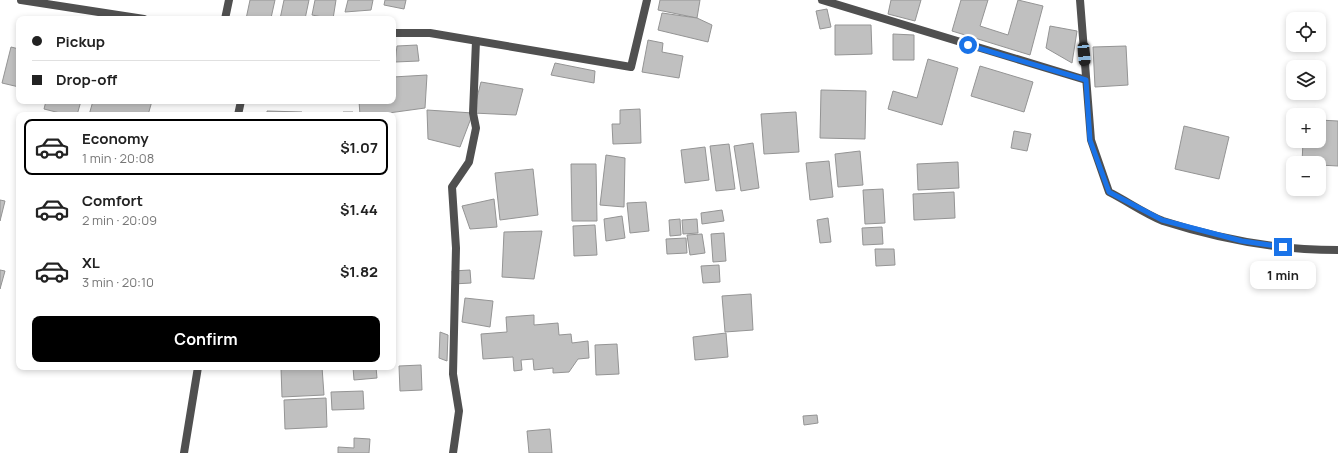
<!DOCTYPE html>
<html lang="en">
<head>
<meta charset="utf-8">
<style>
	:root { --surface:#fff; --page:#f6f6f6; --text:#222; --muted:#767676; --line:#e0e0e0; --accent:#000 }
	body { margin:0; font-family:Manrope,sans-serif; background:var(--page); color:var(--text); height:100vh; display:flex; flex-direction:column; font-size:15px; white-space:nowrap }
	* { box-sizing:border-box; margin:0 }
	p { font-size:13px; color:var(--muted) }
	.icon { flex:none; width:22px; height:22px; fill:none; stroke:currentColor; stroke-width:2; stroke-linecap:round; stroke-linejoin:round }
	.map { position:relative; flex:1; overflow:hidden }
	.details { position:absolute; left:16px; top:112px; width:380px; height:258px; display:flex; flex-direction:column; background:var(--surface); border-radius:8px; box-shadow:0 2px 6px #0003 }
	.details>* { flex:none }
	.guide { position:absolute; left:16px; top:16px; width:380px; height:88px; border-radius:8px; box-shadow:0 2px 6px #0003; display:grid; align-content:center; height:88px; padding:0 16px; background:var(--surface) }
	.tools { position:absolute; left:1286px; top:12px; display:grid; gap:8px }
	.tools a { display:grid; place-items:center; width:40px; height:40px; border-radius:8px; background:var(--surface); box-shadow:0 2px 6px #0003; font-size:20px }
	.end { position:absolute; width:18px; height:18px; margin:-9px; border:5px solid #1a73e8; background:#fff; box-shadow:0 0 0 2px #fff }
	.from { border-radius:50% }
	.bubble { position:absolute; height:28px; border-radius:8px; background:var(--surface); box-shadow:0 2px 6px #0003; font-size:13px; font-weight:700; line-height:28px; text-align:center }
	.car { position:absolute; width:12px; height:24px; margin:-12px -6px; border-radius:5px; box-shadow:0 0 3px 1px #0007; background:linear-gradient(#222 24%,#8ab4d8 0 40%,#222 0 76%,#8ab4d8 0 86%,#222 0) }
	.guide b { display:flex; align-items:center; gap:14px; height:38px; font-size:15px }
	.guide b+b { border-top:1px solid var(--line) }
	.guide i { width:10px; height:10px; background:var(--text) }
	ul { padding:7px 0 0; list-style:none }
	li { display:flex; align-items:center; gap:12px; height:56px; margin:0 8px 6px; padding:0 8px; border:2px solid transparent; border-radius:8px }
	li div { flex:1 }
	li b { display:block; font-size:15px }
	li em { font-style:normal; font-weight:700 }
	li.current { border-color:var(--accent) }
	li>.icon { width:36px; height:36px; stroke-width:1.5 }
	.button { display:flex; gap:8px; margin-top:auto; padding:8px 16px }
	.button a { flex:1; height:46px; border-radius:8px; background:var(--accent); color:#fff; font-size:16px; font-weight:700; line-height:46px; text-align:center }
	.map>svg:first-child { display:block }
	.building { fill:#c0c0c0; stroke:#949494 }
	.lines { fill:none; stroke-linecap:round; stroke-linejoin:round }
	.street { stroke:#505050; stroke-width:8 }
	.route { stroke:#1a73e8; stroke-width:5 }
</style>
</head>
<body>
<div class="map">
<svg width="1338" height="453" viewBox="0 0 1338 453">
	<rect width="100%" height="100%" fill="#fff"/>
	<!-- building -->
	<g class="building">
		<path d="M250,0H275L271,18L246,19Z"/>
		<path d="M284,0H309L305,19H280Z"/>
		<path d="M315,0H336L333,19L312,15Z"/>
		<path d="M348,0H373L371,10L345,12Z"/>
		<path d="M385,0H406L404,9L384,5Z"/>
		<path d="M660,0H700L697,18L658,10Z"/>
		<path d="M891,0H921L915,21L888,14Z"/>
		<path d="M961,0H988L980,26L1008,35L1018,0L1043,6L1030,55L952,31Z"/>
		<path d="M827,9L831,27L820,29L816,11Z"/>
		<path d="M662,13L697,18L712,25L708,42L658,30Z"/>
		<path d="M835,25H871L872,54L835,55Z"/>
		<path d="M1050,26L1077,31L1072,63L1046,48Z"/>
		<path d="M893,34L914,35V60H893Z"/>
		<path d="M648,40L663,43L662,52L683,56L679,78L642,72Z"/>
		<path d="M417,45L419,61L395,62L397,46Z"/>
		<path d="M1126,46L1128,85L1095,87L1093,47Z"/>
		<path d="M11,47L19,49V87L2,83Z"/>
		<path d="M928,59L958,68L942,125L888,109L893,91L917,98Z"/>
		<path d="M555,63L595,71L594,83L551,75Z"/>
		<path d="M980,66L1033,82L1024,112L971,96Z"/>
		<path d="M427,75L425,108L374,115H360L359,101H393V77Z"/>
		<path d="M481,82L523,89L516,115L473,113Z"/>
		<path d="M821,90L866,91L865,139L820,138Z"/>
		<path d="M46,101H81L77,115H68L44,109Z"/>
		<path d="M93,101H152L148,115H89Z"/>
		<path d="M640,109L641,143L613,144L612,124H620V110Z"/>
		<path d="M427,110L473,113L460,147L428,139Z"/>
		<path d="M267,111L302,112V115H267Z"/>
		<path d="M343,112H353L354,115H343Z"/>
		<path d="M796,112L799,152L764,154L761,114Z"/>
		<path d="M1319,120L1338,121V166L1319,165V163H1302L1303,141H1319Z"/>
		<path d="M1184,126L1229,137L1219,179L1175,169Z"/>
		<path d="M1014,131L1031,134L1027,151L1011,148Z"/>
		<path d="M753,143L759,188L741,191L734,146Z"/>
		<path d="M729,144L735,189L716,191L710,146Z"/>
		<path d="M705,147L709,180L685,183L681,150Z"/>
		<path d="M860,151L863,185L838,187L835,154Z"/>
		<path d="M606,155L625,158L624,207L600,205Z"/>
		<path d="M829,161L833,197L810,200L806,163Z"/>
		<path d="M958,162L959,188L918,190L917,164Z"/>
		<path d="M571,164H596L597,221H572Z"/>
		<path d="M533,169L538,215L500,220L495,173Z"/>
		<path d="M883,189L885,223L865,224L863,190Z"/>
		<path d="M954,192L955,218L914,220L913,194Z"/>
		<path d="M494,199L497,227L470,229L462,206Z"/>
		<path d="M0,200L5,201L0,221Z"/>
		<path d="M646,202L649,231L630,233L627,203Z"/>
		<path d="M722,210L724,221L702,224L701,213Z"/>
		<path d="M622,216L625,238L606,241L604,219Z"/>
		<path d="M828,218L831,242L820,243L817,220Z"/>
		<path d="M680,219L681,235L670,236L669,220Z"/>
		<path d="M697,219L698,233L683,234L682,220Z"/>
		<path d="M595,225L597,255L574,256L573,226Z"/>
		<path d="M882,227L883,244L863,245L862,228Z"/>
		<path d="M542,231L534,279L502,277L504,232Z"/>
		<path d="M724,233L726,261L713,262L711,234Z"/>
		<path d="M702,234L705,253L690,255L687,235Z"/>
		<path d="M686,238L687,253L667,254L666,239Z"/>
		<path d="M875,249H894L895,265L876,266Z"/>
		<path d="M719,265L720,282L703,283L701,266Z"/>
		<path d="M0,270L5,271L0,289Z"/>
		<path d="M470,270L471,283L453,284L452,271Z"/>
		<path d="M751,294L753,330L725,332L722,296Z"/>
		<path d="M465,298L493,301L490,327L462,322Z"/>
		<path d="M534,315V325L558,323L559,335L571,334L572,343L588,341L589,358L578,359L569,372L553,373V368L534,370L533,359L521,360L522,370L514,371L513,357L483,359L481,334L507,332L506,317Z"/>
		<path d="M440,332L448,335L447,361L439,358Z"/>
		<path d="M726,333L728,357L695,360L693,337Z"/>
		<path d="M617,344L619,374L596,375L595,345Z"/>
		<path d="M421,365L422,390L400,391L399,366Z"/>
		<path d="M322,367L324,395L282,397L281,368Z"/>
		<path d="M353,367H376L377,378L354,380Z"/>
		<path d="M363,391L364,409L332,410L331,392Z"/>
		<path d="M326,398L327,427L285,429L284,400Z"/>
		<path d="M817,415L818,423L804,425L803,416Z"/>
		<path d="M550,429L552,453H529L527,431Z"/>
		<path d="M354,438L370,439L369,453H338V447L354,448Z"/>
	</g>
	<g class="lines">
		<!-- street -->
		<g class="street">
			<path d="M21,0L144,19"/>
			<path d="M822,0L1086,80"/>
			<path d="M1080,0L1091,140L1109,192C1127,201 1145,214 1163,221C1219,239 1279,250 1338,250"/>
			<path d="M225,19L229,0"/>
			<path d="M393,33H430L631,67L647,0"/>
			<path d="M238,115L241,101"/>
			<path d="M184,453L198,367"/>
			<path d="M453,453L459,411L453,374L456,248L452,187L469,162L476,128L473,113L476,41"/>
		</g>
	</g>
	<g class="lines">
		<!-- route -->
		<path class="route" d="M968,45L1086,80L1090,140L1109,192L1162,220L1242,241L1283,247"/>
	</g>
</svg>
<div class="tools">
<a><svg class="icon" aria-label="locate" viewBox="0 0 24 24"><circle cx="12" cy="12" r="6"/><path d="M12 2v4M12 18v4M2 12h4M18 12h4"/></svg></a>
<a><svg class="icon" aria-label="layers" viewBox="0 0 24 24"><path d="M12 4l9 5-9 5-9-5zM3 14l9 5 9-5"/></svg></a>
<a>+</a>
<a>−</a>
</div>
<i class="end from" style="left:968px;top:45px"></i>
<i class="end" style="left:1283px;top:247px"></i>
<div class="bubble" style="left:1250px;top:261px;width:66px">1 min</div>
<i class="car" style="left:1084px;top:54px;rotate:175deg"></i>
<div class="guide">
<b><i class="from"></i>Pickup</b>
<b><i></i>Drop-off</b>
</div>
<section class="details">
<ul>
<li class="current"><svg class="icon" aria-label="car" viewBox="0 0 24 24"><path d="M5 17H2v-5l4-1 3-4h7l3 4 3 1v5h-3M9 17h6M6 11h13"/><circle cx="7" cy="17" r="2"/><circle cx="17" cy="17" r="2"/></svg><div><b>Economy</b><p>1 min · 20:08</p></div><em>$1.07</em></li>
<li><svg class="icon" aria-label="car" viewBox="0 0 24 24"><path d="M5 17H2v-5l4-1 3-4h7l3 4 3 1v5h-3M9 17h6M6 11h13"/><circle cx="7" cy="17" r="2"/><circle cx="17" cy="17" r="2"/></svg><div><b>Comfort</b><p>2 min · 20:09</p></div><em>$1.44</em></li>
<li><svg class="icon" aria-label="car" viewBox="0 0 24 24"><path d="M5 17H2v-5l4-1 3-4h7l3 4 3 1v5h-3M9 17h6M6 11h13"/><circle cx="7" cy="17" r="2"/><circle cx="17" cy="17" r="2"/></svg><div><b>XL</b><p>3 min · 20:10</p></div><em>$1.82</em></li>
</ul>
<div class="button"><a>Confirm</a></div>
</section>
</div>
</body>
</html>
